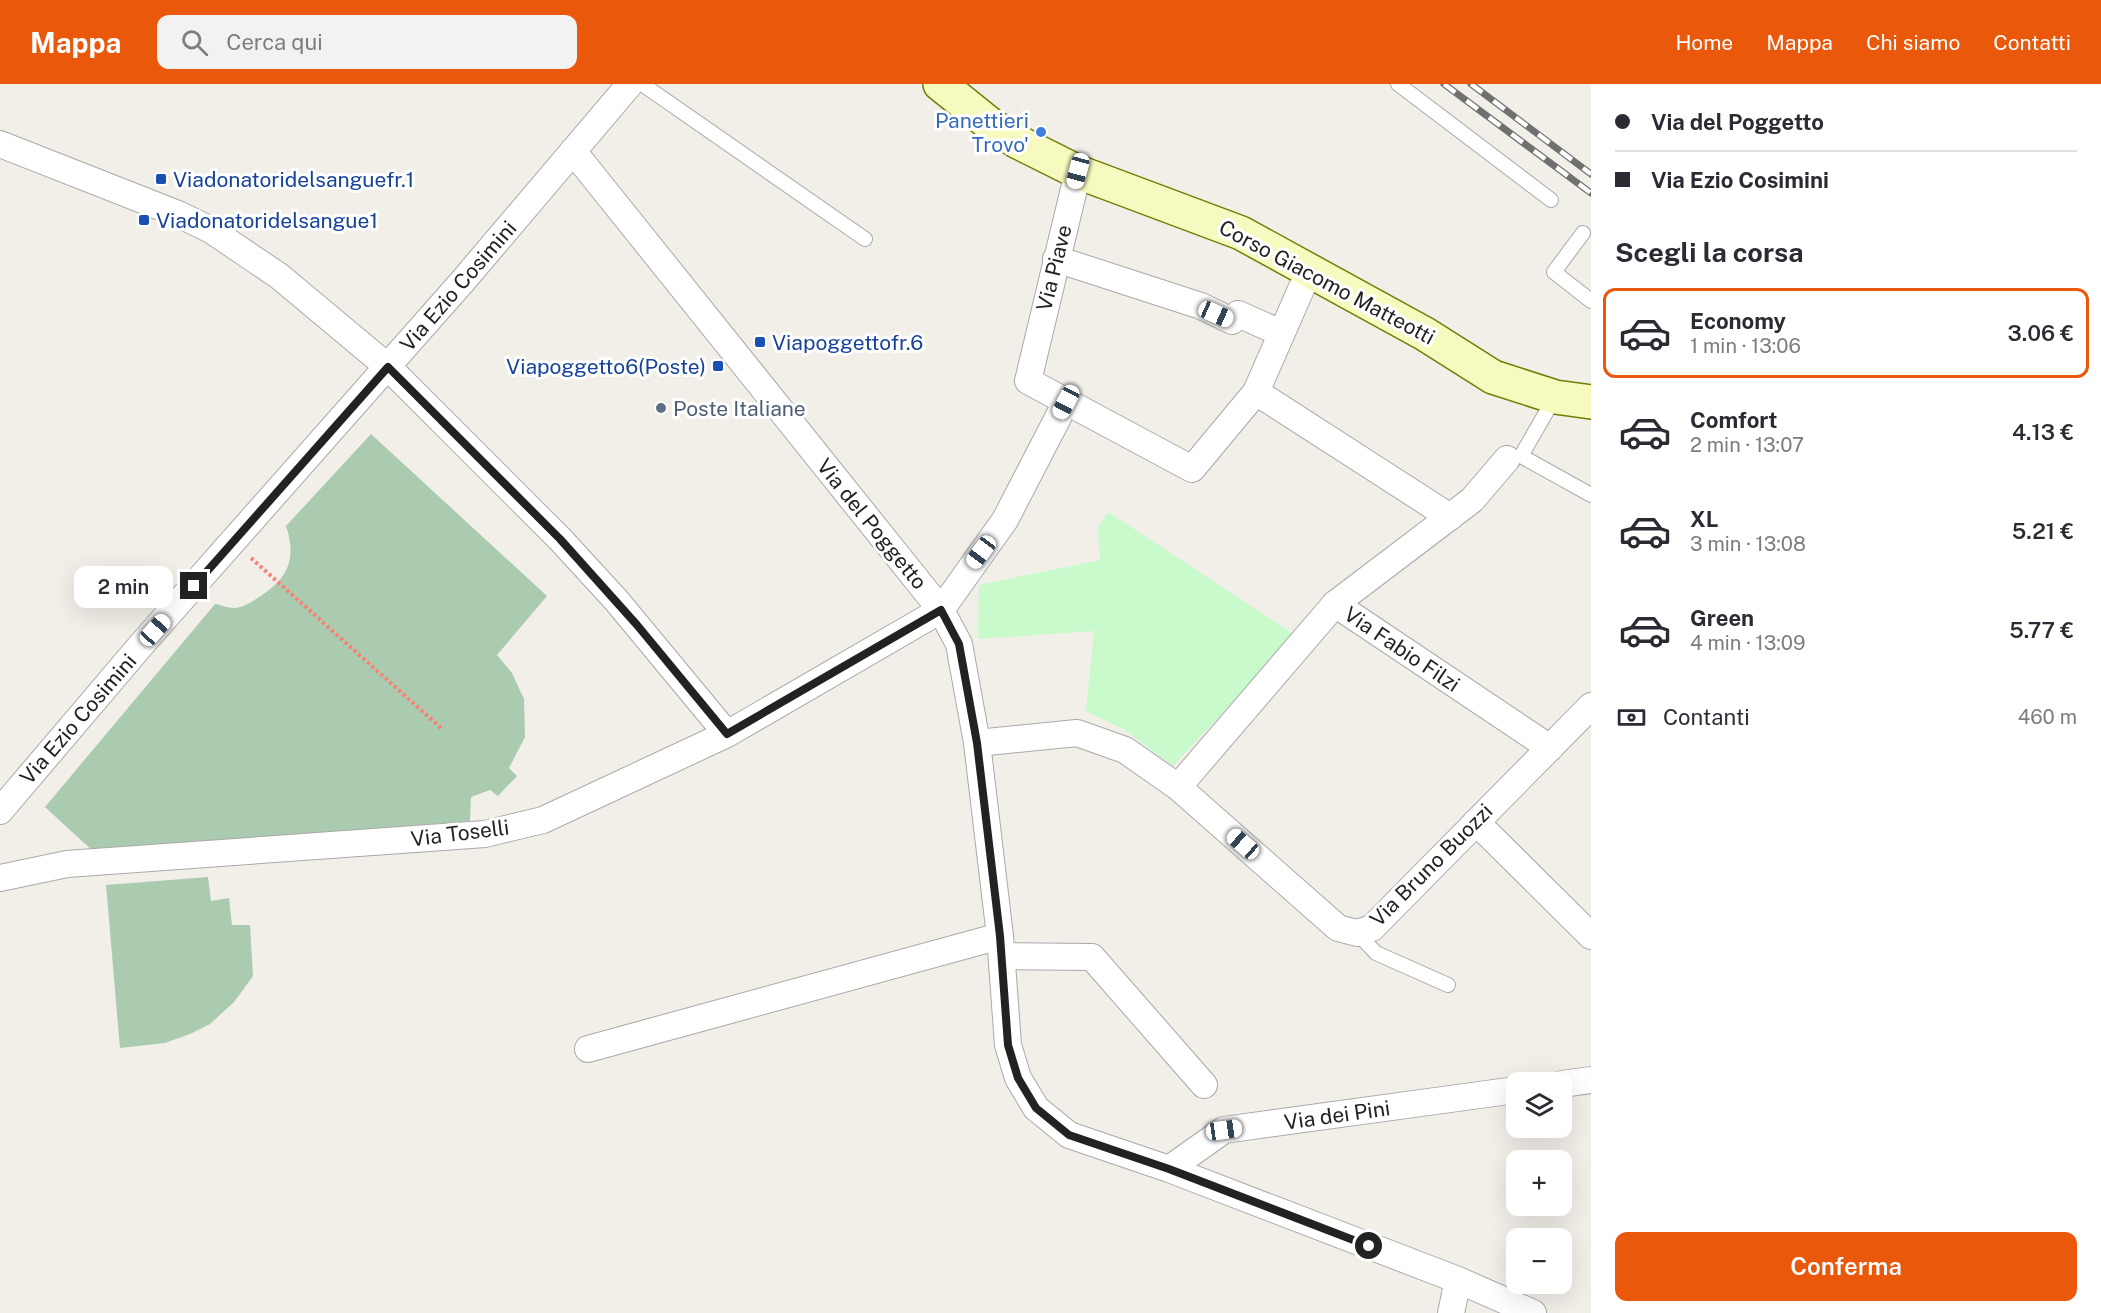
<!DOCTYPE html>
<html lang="it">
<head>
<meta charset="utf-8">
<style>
	:root { --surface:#fff; --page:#f2f2f3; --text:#2b2b33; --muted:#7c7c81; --line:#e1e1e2; --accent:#ea580c }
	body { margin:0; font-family:"Public Sans",sans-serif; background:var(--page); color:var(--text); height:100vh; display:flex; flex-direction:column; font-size:22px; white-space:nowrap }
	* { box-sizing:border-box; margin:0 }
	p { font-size:20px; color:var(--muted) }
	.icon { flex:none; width:33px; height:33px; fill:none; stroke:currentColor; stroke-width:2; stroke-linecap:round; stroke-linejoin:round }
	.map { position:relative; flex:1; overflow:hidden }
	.sheet { display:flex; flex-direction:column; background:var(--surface); width:510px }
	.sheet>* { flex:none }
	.guide { display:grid; align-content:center; height:132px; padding:0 24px; background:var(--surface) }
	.buttons { position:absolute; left:1506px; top:988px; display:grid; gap:12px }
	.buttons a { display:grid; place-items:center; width:66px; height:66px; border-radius:12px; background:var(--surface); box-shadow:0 6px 24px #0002; font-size:30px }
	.end { position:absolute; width:27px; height:27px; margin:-14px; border:8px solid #222; background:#fff; box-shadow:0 0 0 3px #fff }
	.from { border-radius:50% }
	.bubble { position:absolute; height:42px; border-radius:12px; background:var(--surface); box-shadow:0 6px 24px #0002; font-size:20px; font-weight:600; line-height:42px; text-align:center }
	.car { position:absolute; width:18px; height:36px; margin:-18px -9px; border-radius:8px; box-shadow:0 0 4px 2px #0007; background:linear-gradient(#fff 24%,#345 0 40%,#fff 0 76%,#345 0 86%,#fff 0) }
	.guide b { display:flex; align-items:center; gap:21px; height:57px; font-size:22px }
	.guide b+b { border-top:2px solid var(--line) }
	.guide i { width:15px; height:15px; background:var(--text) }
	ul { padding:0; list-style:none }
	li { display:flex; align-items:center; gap:18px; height:90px; margin:0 12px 9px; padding:0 12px; border:3px solid transparent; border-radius:12px }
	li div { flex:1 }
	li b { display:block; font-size:22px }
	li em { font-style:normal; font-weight:600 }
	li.selected { border-color:var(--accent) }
	li>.icon { width:54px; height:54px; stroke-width:1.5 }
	h2 { padding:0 24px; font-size:27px; line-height:72px }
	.pay { display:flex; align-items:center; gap:15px; height:66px; padding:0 24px; font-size:22px }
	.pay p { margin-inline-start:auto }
	.cta { display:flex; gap:12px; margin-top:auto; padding:12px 24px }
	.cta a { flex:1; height:69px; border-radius:12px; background:var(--accent); color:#fff; font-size:24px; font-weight:600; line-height:69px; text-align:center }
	header { display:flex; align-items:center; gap:36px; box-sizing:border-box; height:84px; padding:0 30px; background:var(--accent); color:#fff }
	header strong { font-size:28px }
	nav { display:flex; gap:33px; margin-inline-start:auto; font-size:21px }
	.search { width:420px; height:54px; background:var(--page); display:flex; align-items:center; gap:15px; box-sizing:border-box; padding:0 21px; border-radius:12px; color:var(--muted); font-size:22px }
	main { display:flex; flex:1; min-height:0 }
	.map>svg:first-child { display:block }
	.cemetery { fill:#aacbaf }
	.park { fill:#c8facc }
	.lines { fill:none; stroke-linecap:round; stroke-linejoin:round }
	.lane-casing { stroke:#a9a9a9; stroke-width:16 }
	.street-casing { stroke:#a9a9a9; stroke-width:28 }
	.secondary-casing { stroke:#707d05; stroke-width:36 }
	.path { stroke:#fa8072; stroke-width:4; stroke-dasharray:3 3; stroke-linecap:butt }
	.lane { stroke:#fff; stroke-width:14 }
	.street { stroke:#fff; stroke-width:26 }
	.secondary { stroke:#f7fabf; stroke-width:33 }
	.rail-casing { stroke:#707070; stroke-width:7 }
	.rail { stroke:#fff; stroke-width:4.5; stroke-dasharray:14; stroke-linecap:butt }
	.route { stroke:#222; stroke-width:8 }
	.shop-dot { fill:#3f7fe0; stroke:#fff; stroke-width:2 }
	.transit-dot { fill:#1a4fb4; stroke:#fff; stroke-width:2 }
	.service-dot { fill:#5c6f8a; stroke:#fff; stroke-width:2 }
	.labels { text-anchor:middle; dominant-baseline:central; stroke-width:6; stroke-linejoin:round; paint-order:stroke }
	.shop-label { font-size:21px; fill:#366cbe; stroke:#fff; text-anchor:end }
	.transit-label { font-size:21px; fill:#164399; stroke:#fff; text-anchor:start }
	.street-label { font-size:21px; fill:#222; stroke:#fff }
	.service-label { font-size:21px; fill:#4e5e75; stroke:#fff; text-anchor:start }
</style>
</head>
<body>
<header>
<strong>Mappa</strong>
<div class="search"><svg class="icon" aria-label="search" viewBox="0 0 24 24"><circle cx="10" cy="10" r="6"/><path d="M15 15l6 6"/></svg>Cerca qui</div>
<nav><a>Home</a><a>Mappa</a><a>Chi siamo</a><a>Contatti</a></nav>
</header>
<main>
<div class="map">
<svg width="1591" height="1229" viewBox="0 0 1591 1229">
	<rect width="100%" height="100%" fill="#f2efe9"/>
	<!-- cemetery -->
	<g class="cemetery">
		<path d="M371,350L547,512L497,571L512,589L524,615L525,653L509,684L517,692L498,712L490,706L471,713L470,737L95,769L45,723L215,520C221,521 228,524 234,524C242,524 252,518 259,513C288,495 297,475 286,442Z"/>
		<path d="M208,793L211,817L229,814L232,841H250L253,892L234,918L210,940L190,950L165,959L120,964L106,801Z"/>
	</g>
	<!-- park -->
	<path class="park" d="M1108,428L1295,551L1173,682L1123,645L1086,627L1094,547L978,555L979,501L1100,476L1098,444Z"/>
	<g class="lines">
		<!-- lane casing -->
		<g class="lane-casing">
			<g id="lane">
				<path d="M642,0L865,155"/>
				<path d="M1398,0L1551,116"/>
				<path d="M1583,149L1554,188L1591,217"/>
				<path d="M1555,313L1521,372L1591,411"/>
				<path d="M1357,849L1376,869L1448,901"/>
			</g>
		</g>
		<!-- street casing -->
		<g class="street-casing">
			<g id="street">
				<path d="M0,60L178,130L211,146L279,192L388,283L560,455L616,516L727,650"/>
				<path d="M573,67L941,526L959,560L977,659L1000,852L1008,961L1018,994L1036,1024L1069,1051L1169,1085L1458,1196L1533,1229"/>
				<path d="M1078,88L1028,297L1192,385L1256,308L1302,203"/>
				<path d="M1056,175L1201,222L1232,237L1238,230L1281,249"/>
				<path d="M1256,308L1450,433"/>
				<path d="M1335,520L1472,416L1507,375"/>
				<path d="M977,659L1077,649L1125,666L1178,703L1338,844L1357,849L1372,844L1591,622"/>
				<path d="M1178,703L1335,520L1550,664"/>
				<path d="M0,727L142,560L462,198L630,0"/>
				<path d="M1476,738L1591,852"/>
				<path d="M0,794L67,780L485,750L543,736L727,650L941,526L1005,436L1066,318"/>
				<path d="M1002,872L1092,873L1204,1001"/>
				<path d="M588,965L1000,852"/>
				<path d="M1562,1000L1591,996"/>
				<path d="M1169,1085L1224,1046L1516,1006"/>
				<path d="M1451,1229L1458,1196"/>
			</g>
		</g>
		<!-- secondary casing -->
		<g class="secondary-casing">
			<path id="secondary" d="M940,0L991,41L1018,58L1078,88L1241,149L1425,250L1493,293L1555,313L1591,318"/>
		</g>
		<!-- path -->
		<path class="path" d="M251,474L442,645"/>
		<!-- lane -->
		<use href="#lane" class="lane"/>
		<!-- street -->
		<use href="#street" class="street"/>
		<!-- secondary -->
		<use href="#secondary" class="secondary"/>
		<!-- rail casing -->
		<g class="rail-casing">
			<g id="rail">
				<path d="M1444,0L1591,109"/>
				<path d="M1471,0L1591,90"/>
			</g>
		</g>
		<!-- rail -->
		<use href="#rail" class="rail"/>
	</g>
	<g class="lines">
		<!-- route -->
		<path class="route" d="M194,502L388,283L560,455L637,541L727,650L941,526L959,560L977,659L1000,852L1008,961L1018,994L1036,1024L1069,1051L1169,1085L1369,1162"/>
	</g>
	<!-- markers -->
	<circle class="shop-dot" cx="1041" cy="48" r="6"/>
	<g class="transit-dot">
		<rect x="155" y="89" width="12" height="12" rx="3"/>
		<rect x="138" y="130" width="12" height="12" rx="3"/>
		<rect x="754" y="252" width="12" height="12" rx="3"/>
		<rect x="712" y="276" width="12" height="12" rx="3"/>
	</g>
	<circle class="service-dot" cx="661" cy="324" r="6"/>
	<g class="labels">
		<!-- shop labels -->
		<g class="shop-label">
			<text x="1029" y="36">Panettieri<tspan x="1029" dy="24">Trovo'</tspan></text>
		</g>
		<!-- transit labels -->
		<g class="transit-label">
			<text x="173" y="95">Viadonatoridelsanguefr.1</text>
			<text x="156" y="136">Viadonatoridelsangue1</text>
			<text x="772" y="258">Viapoggettofr.6</text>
			<text x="706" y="282" text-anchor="end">Viapoggetto6(Poste)</text>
		</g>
		<!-- street labels -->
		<g class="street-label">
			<text transform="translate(1054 184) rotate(-76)">Via Piave</text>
			<text transform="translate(1327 198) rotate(28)">Corso Giacomo Matteotti</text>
			<text transform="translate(458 202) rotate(-49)">Via Ezio Cosimini</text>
			<text transform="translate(872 440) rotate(51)">Via del Poggetto</text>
			<text transform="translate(1402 565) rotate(34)">Via Fabio Filzi</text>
			<text transform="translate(78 635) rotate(-49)">Via Ezio Cosimini</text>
			<text transform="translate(460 749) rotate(-7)">Via Toselli</text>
			<text transform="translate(1431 781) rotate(-45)">Via Bruno Buozzi</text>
			<text transform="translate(1337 1031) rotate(-8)">Via dei Pini</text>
		</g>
		<!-- service labels -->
		<g class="service-label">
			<text x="673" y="324">Poste Italiane</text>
		</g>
	</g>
</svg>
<div class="buttons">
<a><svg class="icon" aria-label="layers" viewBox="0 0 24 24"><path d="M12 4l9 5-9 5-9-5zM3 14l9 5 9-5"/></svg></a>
<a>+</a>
<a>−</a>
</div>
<i class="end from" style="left:1369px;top:1162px"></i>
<i class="end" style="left:194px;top:502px"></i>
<div class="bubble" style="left:74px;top:482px;width:99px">2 min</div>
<i class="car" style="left:1078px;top:87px;rotate:195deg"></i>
<i class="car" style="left:1216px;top:230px;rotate:114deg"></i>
<i class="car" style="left:1066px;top:318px;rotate:208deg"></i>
<i class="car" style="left:981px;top:468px;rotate:217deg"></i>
<i class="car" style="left:155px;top:546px;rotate:42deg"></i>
<i class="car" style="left:1243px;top:760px;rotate:311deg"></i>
<i class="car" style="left:1224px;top:1046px;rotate:82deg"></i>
</div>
<section class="sheet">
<div class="guide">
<b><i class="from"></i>Via del Poggetto</b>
<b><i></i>Via Ezio Cosimini</b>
</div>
<h2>Scegli la corsa</h2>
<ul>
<li class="selected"><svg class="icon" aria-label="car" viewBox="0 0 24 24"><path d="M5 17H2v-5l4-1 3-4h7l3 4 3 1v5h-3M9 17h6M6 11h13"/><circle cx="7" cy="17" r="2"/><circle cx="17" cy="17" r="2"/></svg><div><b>Economy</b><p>1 min · 13:06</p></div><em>3.06 €</em></li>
<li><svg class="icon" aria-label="car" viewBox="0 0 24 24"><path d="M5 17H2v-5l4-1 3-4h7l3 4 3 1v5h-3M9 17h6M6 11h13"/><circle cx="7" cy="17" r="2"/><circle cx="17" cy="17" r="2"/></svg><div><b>Comfort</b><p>2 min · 13:07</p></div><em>4.13 €</em></li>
<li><svg class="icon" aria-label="car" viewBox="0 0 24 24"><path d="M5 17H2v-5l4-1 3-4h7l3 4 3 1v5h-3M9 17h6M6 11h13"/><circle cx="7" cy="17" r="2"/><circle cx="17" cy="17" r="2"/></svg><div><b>XL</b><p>3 min · 13:08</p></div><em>5.21 €</em></li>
<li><svg class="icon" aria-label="car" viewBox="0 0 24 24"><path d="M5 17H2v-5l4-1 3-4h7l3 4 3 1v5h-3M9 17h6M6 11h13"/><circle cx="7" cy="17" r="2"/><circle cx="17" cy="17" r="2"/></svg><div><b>Green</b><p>4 min · 13:09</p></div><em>5.77 €</em></li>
</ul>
<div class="pay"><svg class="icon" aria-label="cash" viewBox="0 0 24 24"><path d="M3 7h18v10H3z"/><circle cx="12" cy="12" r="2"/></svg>Contanti<p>460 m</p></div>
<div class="cta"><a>Conferma</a></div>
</section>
</main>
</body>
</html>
